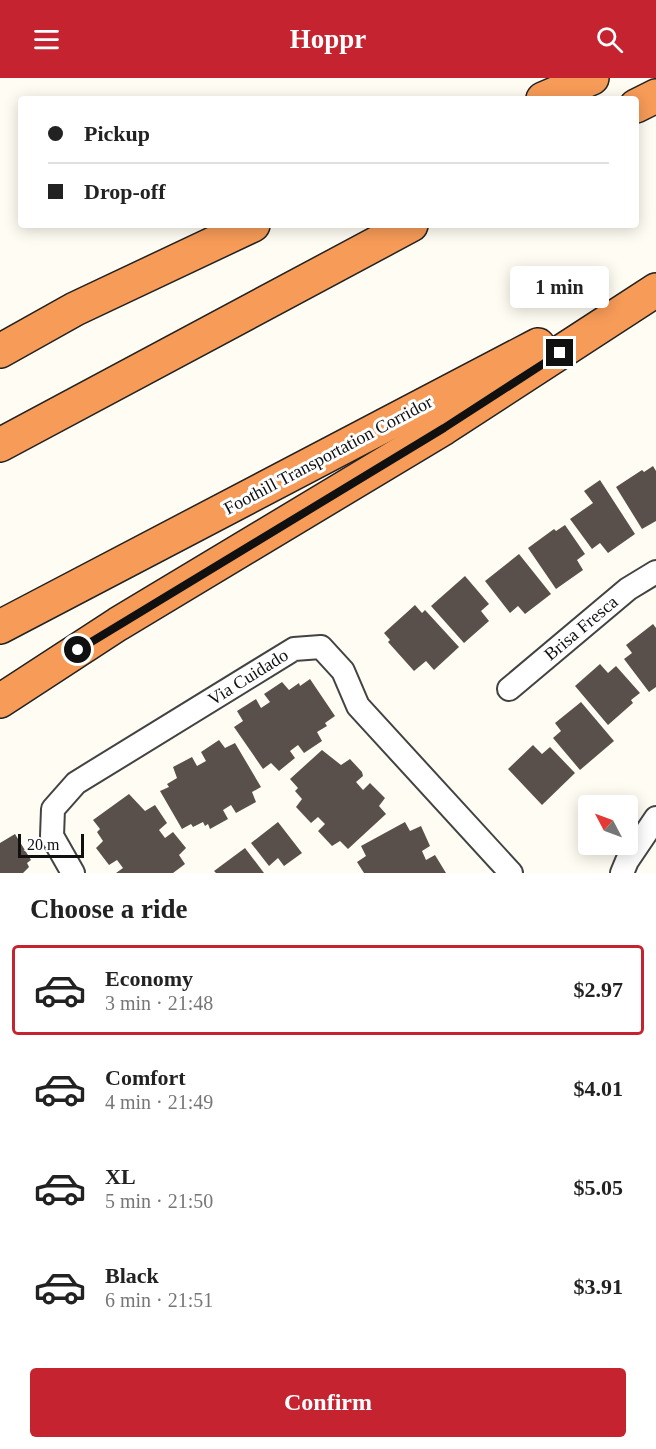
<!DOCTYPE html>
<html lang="en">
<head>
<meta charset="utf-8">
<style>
	:root { --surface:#fff; --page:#f6f6f6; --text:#222; --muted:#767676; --line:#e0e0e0; --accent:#c52330 }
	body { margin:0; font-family:"Times New Roman",serif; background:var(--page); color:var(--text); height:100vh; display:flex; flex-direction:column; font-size:22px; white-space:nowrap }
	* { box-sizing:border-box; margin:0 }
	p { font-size:20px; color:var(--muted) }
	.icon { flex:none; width:33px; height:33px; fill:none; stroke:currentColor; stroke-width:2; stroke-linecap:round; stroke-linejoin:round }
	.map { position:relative; height:795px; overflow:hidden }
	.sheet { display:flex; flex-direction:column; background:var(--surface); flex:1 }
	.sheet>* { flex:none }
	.hud { position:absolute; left:18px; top:18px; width:621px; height:132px; border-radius:6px; box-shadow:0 3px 15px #0003; display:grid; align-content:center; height:132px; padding:0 30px; background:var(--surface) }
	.needle { width:39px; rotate:311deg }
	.buttons { position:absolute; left:578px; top:717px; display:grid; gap:12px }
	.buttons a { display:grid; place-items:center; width:60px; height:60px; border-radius:6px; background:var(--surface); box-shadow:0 3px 15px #0003; font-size:30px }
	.scale { position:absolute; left:18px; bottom:15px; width:66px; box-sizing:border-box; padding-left:6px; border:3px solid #101010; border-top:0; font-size:16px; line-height:21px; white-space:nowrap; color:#101010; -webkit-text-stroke:4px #fff; paint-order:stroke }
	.end { position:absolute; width:27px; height:27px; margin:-14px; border:8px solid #101010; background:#fff; box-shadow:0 0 0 3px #fff }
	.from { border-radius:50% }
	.bubble { position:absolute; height:42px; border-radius:6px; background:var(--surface); box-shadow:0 3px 15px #0003; font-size:20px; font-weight:800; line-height:42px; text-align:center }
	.hud b { display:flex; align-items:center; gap:21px; height:57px; font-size:22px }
	.hud b+b { border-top:2px solid var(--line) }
	.hud i { width:15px; height:15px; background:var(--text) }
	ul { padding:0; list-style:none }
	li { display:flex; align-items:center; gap:18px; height:90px; margin:0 12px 9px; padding:0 18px; border:3px solid transparent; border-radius:6px }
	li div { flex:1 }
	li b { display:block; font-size:22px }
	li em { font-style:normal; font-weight:800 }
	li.selected { border-color:var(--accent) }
	li>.icon { width:54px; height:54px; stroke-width:1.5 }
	h2 { padding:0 30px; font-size:27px; line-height:72px }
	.button { display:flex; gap:12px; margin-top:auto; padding:12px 30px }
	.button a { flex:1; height:69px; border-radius:6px; background:var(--accent); color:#fff; font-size:24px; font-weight:800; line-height:69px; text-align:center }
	header { display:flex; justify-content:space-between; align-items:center; height:78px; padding:0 30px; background:var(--accent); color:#fff; font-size:27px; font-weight:800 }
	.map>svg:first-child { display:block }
	.building { fill:#59504c }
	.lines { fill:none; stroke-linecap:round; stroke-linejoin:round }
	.minor-casing { stroke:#434343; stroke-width:26 }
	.highway-casing { stroke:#212121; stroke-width:36 }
	.minor { stroke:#fff; stroke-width:22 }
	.highway { stroke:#f79b58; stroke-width:33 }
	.route { stroke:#101010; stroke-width:8 }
	.labels { text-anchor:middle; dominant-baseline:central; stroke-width:6; stroke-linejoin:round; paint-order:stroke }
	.street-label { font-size:18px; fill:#101010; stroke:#fff }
</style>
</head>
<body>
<header><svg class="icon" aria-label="menu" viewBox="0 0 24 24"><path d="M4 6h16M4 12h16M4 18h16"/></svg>Hoppr<svg class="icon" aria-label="search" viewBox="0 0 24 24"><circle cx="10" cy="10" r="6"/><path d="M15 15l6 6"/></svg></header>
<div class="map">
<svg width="656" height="795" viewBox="0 0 656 795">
	<rect width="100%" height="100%" fill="#fffcf3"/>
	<!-- building -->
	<g class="building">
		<path d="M653,388L656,393V443L642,451L616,409L642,392L644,394Z"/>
		<path d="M600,402L635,456L608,475L600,465L592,471L570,441L593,425L584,413Z"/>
		<path d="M565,447L585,476L577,482L583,492L556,511L528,470L554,451L556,453Z"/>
		<path d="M519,476L551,516L525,536L518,528L510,535L485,503Z"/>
		<path d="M465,498L489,526L481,533L489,543L464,565L431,528Z"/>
		<path d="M415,527L422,535L425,532L459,569L434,592L426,583L414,593L388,564L390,562L384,555Z"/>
		<path d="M653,546L656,550V609L649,614L624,581L632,575L626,567Z"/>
		<path d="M600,586L608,595L616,588L640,615L631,622L633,625L608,647L575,608Z"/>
		<path d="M310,601L335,638L325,645L327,648L317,654L322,663L304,675L298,667L290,673L295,680L279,693L271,685L263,691L234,649L243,643L237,633L256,621L261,630L270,624L264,616L282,604L289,612L299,605L300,608Z"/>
		<path d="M581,624L614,663L580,692L553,660L561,653L555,645Z"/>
		<path d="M219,662L225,670L235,665L261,709L252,714L256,724L236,735L231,727L223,732L228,741L210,751L208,746L205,748L203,744L193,749L191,746L182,751L160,713L169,709L167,706L177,700L173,689L192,679L197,688L206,683L201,674Z"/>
		<path d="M533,667L542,676L550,669L575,695L542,727L508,691Z"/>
		<path d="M322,672L341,687L350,681L362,694L363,698L356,704L363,712L370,705L385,720L379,728L386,736L348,771L340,763L332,768L318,753L325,746L318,739L311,745L296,729L302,721L295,713L298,710L290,701Z"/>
		<path d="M129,716L145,733L155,727L167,745L159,752L165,760L173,754L186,770L179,777L185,786L173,795H116L123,790L117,782L109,787L96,770L103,763L97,754L100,751L93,742Z"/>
		<path d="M278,744L302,775L284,788L278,780L269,788L251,765Z"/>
		<path d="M405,744L410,753L421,748L430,768L422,773L426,782L435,777L446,795H364L357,784L366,778L361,768Z"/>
		<path d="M15,756L31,782L27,785L29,789L23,795H0V765Z"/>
		<path d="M245,770L264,795H216L214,793Z"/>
	</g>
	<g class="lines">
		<!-- minor casing -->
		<g class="minor-casing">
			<g id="minor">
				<path d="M509,611L628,511L656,494"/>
				<path d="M73,795L52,758L53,731L76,705L294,571L321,569L343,593L358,628L511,795"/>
				<path d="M622,795L627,783L656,740"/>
			</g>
		</g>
		<!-- highway casing -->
		<g class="highway-casing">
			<g id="highway">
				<path d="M543,21L592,0"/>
				<path d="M636,28L656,18"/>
				<path d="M0,273L75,231L253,147"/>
				<path d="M0,367L411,147"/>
				<path d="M0,549L538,267"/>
				<path d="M0,623L118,546L444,350L656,212"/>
			</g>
		</g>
		<!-- minor -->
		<use href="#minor" class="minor"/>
		<!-- highway -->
		<use href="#highway" class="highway"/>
	</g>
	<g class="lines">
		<!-- route -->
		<path class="route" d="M78,572L444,350L560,275"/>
	</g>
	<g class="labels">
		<!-- street labels -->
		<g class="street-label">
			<text transform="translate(328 377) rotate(-28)">Foothill Transportation Corridor</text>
			<text transform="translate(581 550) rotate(-40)">Brisa Fresca</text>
			<text transform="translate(248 599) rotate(-32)">Via Cuidado</text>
		</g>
	</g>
</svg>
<div class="buttons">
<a><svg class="needle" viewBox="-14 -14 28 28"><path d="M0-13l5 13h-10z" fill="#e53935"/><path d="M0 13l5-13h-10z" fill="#767676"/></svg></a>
</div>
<div class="scale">20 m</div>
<i class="end from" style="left:78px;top:572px"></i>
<i class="end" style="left:560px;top:275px"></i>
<div class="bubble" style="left:510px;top:188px;width:99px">1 min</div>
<div class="hud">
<b><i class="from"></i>Pickup</b>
<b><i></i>Drop-off</b>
</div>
</div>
<section class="sheet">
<h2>Choose a ride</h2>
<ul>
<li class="selected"><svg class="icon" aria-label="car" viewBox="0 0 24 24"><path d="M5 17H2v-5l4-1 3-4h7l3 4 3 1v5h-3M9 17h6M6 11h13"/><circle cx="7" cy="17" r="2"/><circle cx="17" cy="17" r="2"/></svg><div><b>Economy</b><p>3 min · 21:48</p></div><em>$2.97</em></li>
<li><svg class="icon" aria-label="car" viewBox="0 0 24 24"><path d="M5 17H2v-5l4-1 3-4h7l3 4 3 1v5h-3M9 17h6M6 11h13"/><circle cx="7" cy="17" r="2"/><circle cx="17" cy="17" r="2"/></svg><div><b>Comfort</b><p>4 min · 21:49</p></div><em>$4.01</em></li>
<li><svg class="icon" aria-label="car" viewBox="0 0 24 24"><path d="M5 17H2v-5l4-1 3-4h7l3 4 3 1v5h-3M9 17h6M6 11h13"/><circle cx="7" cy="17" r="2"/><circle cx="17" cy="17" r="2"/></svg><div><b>XL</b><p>5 min · 21:50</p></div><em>$5.05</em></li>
<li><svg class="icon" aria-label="car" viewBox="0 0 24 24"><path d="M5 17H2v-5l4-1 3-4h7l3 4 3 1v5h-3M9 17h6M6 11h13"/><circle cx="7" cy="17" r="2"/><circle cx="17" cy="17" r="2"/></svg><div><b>Black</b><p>6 min · 21:51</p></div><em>$3.91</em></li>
</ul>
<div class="button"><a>Confirm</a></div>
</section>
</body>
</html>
